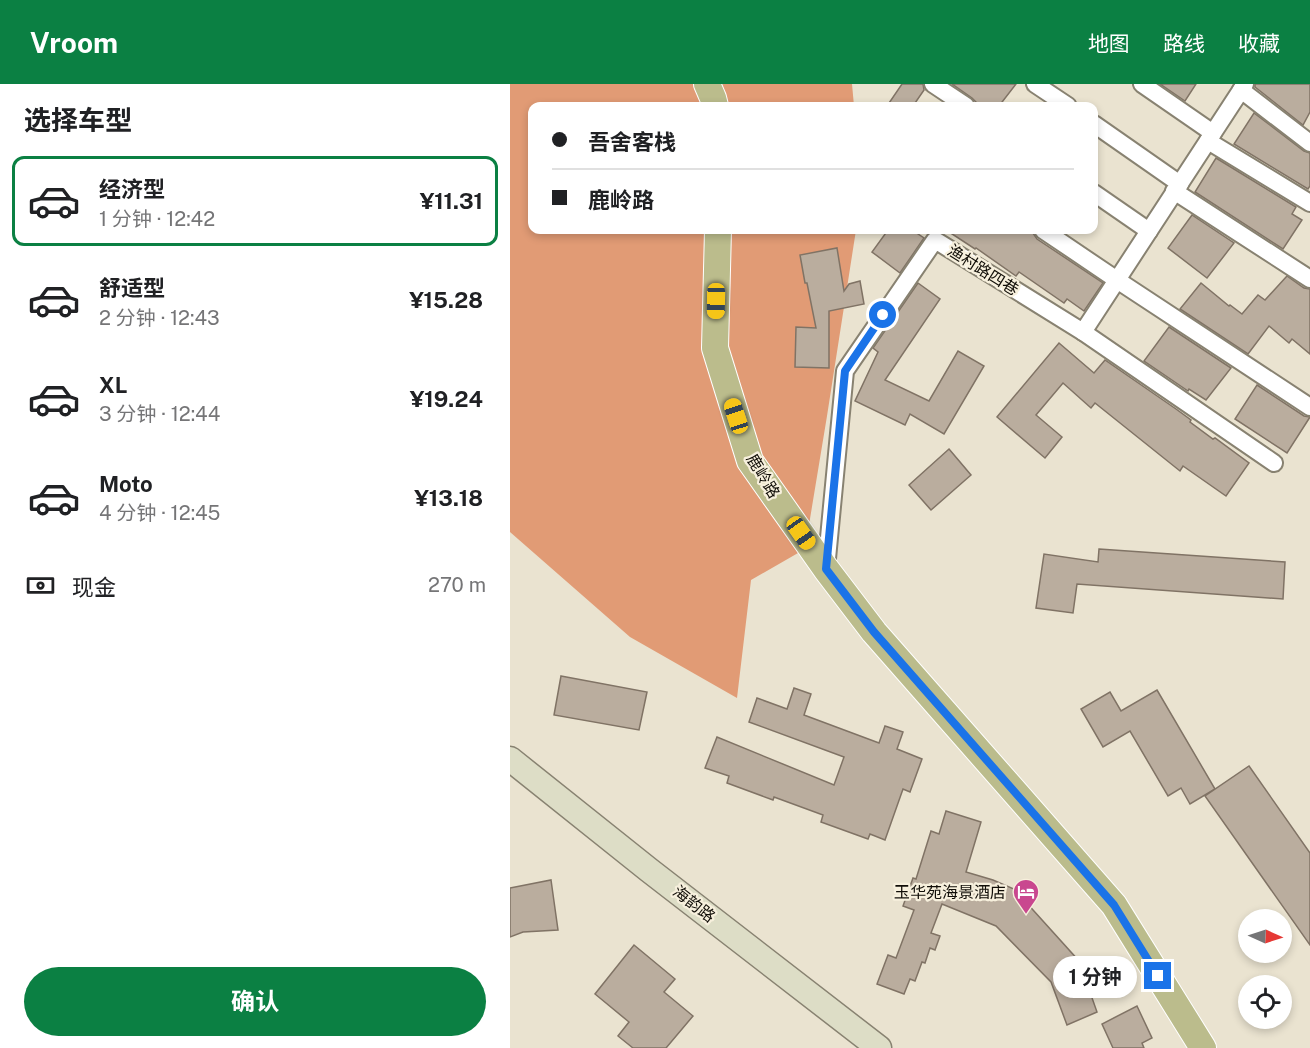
<!DOCTYPE html>
<html lang="zh">
<head>
<meta charset="utf-8">
<style>
	:root { --surface:#fff; --page:#f6f6f6; --text:#202124; --muted:#757577; --line:#e0e0e0; --accent:#0b8043 }
	body { margin:0; font-family:"Public Sans","Noto Sans SC",sans-serif; background:var(--page); color:var(--text); height:100vh; display:flex; flex-direction:column; font-size:22px; white-space:nowrap }
	* { box-sizing:border-box; margin:0 }
	p { font-size:20px; color:var(--muted) }
	.icon { flex:none; width:33px; height:33px; fill:none; stroke:currentColor; stroke-width:2; stroke-linecap:round; stroke-linejoin:round }
	.map { position:relative; flex:1; overflow:hidden }
	.drawer { display:flex; flex-direction:column; background:var(--surface); width:510px }
	.drawer>* { flex:none }
	.top-card { position:absolute; left:18px; top:18px; width:570px; height:132px; border-radius:12px; box-shadow:0 3px 9px #0003; display:grid; align-content:center; height:132px; padding:0 24px; background:var(--surface) }
	.needle { width:39px; rotate:93deg }
	.fabs { position:absolute; left:728px; top:825px; display:grid; gap:12px }
	.fabs a { display:grid; place-items:center; width:54px; height:54px; border-radius:50%; background:var(--surface); box-shadow:0 3px 9px #0003; font-size:30px }
	.end { position:absolute; width:27px; height:27px; margin:-14px; border:8px solid #1a73e8; background:#fff; box-shadow:0 0 0 3px #fff }
	.from { border-radius:50% }
	.bubble { position:absolute; height:42px; border-radius:21px; background:var(--surface); box-shadow:0 3px 9px #0003; font-size:20px; font-weight:700; line-height:42px; text-align:center }
	.car { position:absolute; width:18px; height:36px; margin:-18px -9px; border-radius:8px; box-shadow:0 0 4px 2px #0007; background:linear-gradient(#f5c518 24%,#345 0 40%,#f5c518 0 76%,#345 0 86%,#f5c518 0) }
	.top-card b { display:flex; align-items:center; gap:21px; height:57px; font-size:22px }
	.top-card b+b { border-top:2px solid var(--line) }
	.top-card i { width:15px; height:15px; background:var(--text) }
	ul { padding:0; list-style:none }
	li { display:flex; align-items:center; gap:18px; height:90px; margin:0 12px 9px; padding:0 12px; border:3px solid transparent; border-radius:12px }
	li div { flex:1 }
	li b { display:block; font-size:22px }
	li em { font-style:normal; font-weight:700 }
	li.current { border-color:var(--accent) }
	li>.icon { width:54px; height:54px; stroke-width:1.5 }
	h2 { padding:0 24px; font-size:27px; line-height:72px }
	.pay { display:flex; align-items:center; gap:15px; height:66px; padding:0 24px; font-size:22px }
	.pay p { margin-inline-start:auto }
	.cta { display:flex; gap:12px; margin-top:auto; padding:12px 24px }
	.cta a { flex:1; height:69px; border-radius:36px; background:var(--accent); color:#fff; font-size:24px; font-weight:700; line-height:69px; text-align:center }
	header { display:flex; align-items:center; gap:36px; box-sizing:border-box; height:84px; padding:0 30px; background:var(--accent); color:#fff }
	header strong { font-size:28px }
	nav { display:flex; gap:33px; margin-inline-start:auto; font-size:21px }
	main { display:flex; flex:1; min-height:0 }
	.map>svg:first-child { display:block }
	.forest { fill:#e19b75 }
	.building { fill:#baad9e; stroke:#807365; stroke-width:1.5 }
	.lines { fill:none; stroke-linecap:round; stroke-linejoin:round }
	.street-casing { stroke:#888271; stroke-width:20 }
	.secondary-casing { stroke:#888271; stroke-width:27 }
	.primary-casing { stroke:#fff; stroke-width:28 }
	.street { stroke:#fff; stroke-width:16 }
	.secondary { stroke:#ddddc6; stroke-width:24 }
	.primary { stroke:#bbbc8c; stroke-width:26 }
	.route { stroke:#1a73e8; stroke-width:8 }
	.labels { text-anchor:middle; dominant-baseline:central; stroke-width:4.5; stroke-linejoin:round; paint-order:stroke }
	.street-label { font-size:16px; fill:#100d07; stroke:#f7f0dd }
	.poi-label { font-size:16px; fill:#100d07; stroke:#f7f0dd; text-anchor:end }
</style>
</head>
<body>
<header>
<strong>Vroom</strong>
<nav><a>地图</a><a>路线</a><a>收藏</a></nav>
</header>
<main>
<section class="drawer">
<h2>选择车型</h2>
<ul>
<li class="current"><svg class="icon" aria-label="car" viewBox="0 0 24 24"><path d="M5 17H2v-5l4-1 3-4h7l3 4 3 1v5h-3M9 17h6M6 11h13"/><circle cx="7" cy="17" r="2"/><circle cx="17" cy="17" r="2"/></svg><div><b>经济型</b><p>1 分钟 · 12:42</p></div><em>¥11.31</em></li>
<li><svg class="icon" aria-label="car" viewBox="0 0 24 24"><path d="M5 17H2v-5l4-1 3-4h7l3 4 3 1v5h-3M9 17h6M6 11h13"/><circle cx="7" cy="17" r="2"/><circle cx="17" cy="17" r="2"/></svg><div><b>舒适型</b><p>2 分钟 · 12:43</p></div><em>¥15.28</em></li>
<li><svg class="icon" aria-label="car" viewBox="0 0 24 24"><path d="M5 17H2v-5l4-1 3-4h7l3 4 3 1v5h-3M9 17h6M6 11h13"/><circle cx="7" cy="17" r="2"/><circle cx="17" cy="17" r="2"/></svg><div><b>XL</b><p>3 分钟 · 12:44</p></div><em>¥19.24</em></li>
<li><svg class="icon" aria-label="car" viewBox="0 0 24 24"><path d="M5 17H2v-5l4-1 3-4h7l3 4 3 1v5h-3M9 17h6M6 11h13"/><circle cx="7" cy="17" r="2"/><circle cx="17" cy="17" r="2"/></svg><div><b>Moto</b><p>4 分钟 · 12:45</p></div><em>¥13.18</em></li>
</ul>
<div class="pay"><svg class="icon" aria-label="cash" viewBox="0 0 24 24"><path d="M3 7h18v10H3z"/><circle cx="12" cy="12" r="2"/></svg>现金<p>270 m</p></div>
<div class="cta"><a>确认</a></div>
</section>
<div class="map">
<svg width="800" height="964" viewBox="0 0 800 964">
	<rect width="100%" height="100%" fill="#eae3d0"/>
	<!-- forest -->
	<path class="forest" d="M0,0H342L344,22H22V146H346L317,332L295,465L241,496L227,614L120,553L0,448Z"/>
	<!-- building -->
	<g class="building">
		<path d="M392,0H413L414,6L403,22H377Z"/>
		<path d="M442,0H506L489,22H466V18L462,14Z"/>
		<path d="M650,0H686L675,17Z"/>
		<path d="M745,0H800V28L793,41L745,3Z"/>
		<path d="M744,29L794,67L800,69V102L798,105L724,60Z"/>
		<path d="M706,74L786,123L782,130L792,136L773,165L685,108Z"/>
		<path d="M682,131L724,159L697,194L658,164Z"/>
		<path d="M378,146H402L414,154L390,189L362,168Z"/>
		<path d="M436,146H519L523,149L527,155L593,199L574,227L557,215L554,219L509,188L506,192L466,164L465,165Z"/>
		<path d="M327,164L334,207L339,200L350,197L354,220L319,227V284L285,283L286,243L306,244L297,199H295L290,171Z"/>
		<path d="M777,192L794,204L800,205V270L782,255L779,259L759,242L738,270L670,225L691,199L719,222L720,221L732,230L748,211L755,216Z"/>
		<path d="M408,199L430,215L375,296L419,317L448,267L474,282L434,350L400,330L395,341L345,317L368,268L363,264Z"/>
		<path d="M659,243L721,284L696,316L679,305L678,307L634,277Z"/>
		<path d="M549,259L584,289L595,276L666,325L681,336L680,338L703,355L705,354L739,379L716,412L673,382L670,387L585,319L581,324L553,299L526,331L552,353L535,374L487,333Z"/>
		<path d="M747,301L794,332L800,333L777,369L725,335Z"/>
		<path d="M439,365L461,391L421,426L399,401Z"/>
		<path d="M589,465L775,478L773,515L567,500L563,529L526,524L534,470L588,478Z"/>
		<path d="M51,592L137,608L129,646L44,631Z"/>
		<path d="M284,604L301,610L294,631L369,659L375,642L393,648L387,665L412,675L400,708L393,705L375,756L360,750L358,755L311,738L313,731L264,713L263,716L217,699L219,692L195,684L207,653L324,701L334,673L239,638L247,614L277,625Z"/>
		<path d="M647,606L705,705L680,720L671,704L658,712L620,647L593,663L571,625L600,608L611,627Z"/>
		<path d="M739,682L800,769V861L695,712Z"/>
		<path d="M436,727L471,738L456,788L483,796L504,805L569,877L587,928L557,941L541,898L486,842L432,820L421,849L430,852L425,866L420,864L415,879L412,878L405,897L400,895L394,910L367,900L378,871L386,874L404,826L393,822L403,794L406,795L421,747L429,750Z"/>
		<path d="M41,796L48,846L13,848L0,853V804Z"/>
		<path d="M124,861L165,895L154,908L183,932L156,964H123L108,952L119,938L85,910Z"/>
		<path d="M627,922L642,954L632,959L634,964H603L592,940Z"/>
	</g>
	<g class="lines">
		<!-- street casing -->
		<g class="street-casing">
			<g id="street">
				<path d="M423,0L456,22"/>
				<path d="M525,0L558,22"/>
				<path d="M632,0L703,49"/>
				<path d="M731,6L800,59"/>
				<path d="M584,40L670,100"/>
				<path d="M698,57L800,119"/>
				<path d="M664,107L800,195"/>
				<path d="M584,109L639,147"/>
				<path d="M533,146L607,196L800,323"/>
				<path d="M573,248L764,379"/>
				<path d="M316,485L335,287L425,156L573,248L735,0"/>
			</g>
		</g>
		<!-- secondary casing -->
		<g class="secondary-casing">
			<path id="secondary" d="M0,675L139,786L369,964"/>
		</g>
		<!-- primary casing -->
		<g class="primary-casing">
			<g id="primary">
				<path d="M197,0L203,14L205,22"/>
				<path d="M208,146L205,264L240,377L316,485L364,548L604,821L693,964"/>
			</g>
		</g>
		<!-- street -->
		<use href="#street" class="street"/>
		<!-- secondary -->
		<use href="#secondary" class="secondary"/>
		<!-- primary -->
		<use href="#primary" class="primary"/>
	</g>
	<g class="lines">
		<!-- route -->
		<path class="route" d="M373,231L335,287L316,485L364,548L604,821L648,892"/>
	</g>
	<!-- icons -->
	<defs>
		<g id="hotel-pin" transform="scale(1.35)"><path d="M0 17L-7.5 6A9.5 9.5 0 1 1 7.5 6Z" fill="#c9478f" stroke="#f7f0dd"/><path d="M-6-4.5h1.5V1H6V5H4.5V3h-9V5H-6ZM-4 0a1.8 1.8 0 1 1 3.6 0ZM.5 0V-2.5h3Q6-2.5 6 0Z" fill="#fff"/></g>
	</defs>
	<g fill-rule="evenodd">
		<use href="#hotel-pin" x="516" y="808"/>
	</g>
	<g class="labels">
		<!-- street labels -->
		<g class="street-label">
			<text transform="translate(473 186) rotate(32)">渔村路四巷</text>
			<text transform="translate(253 392) rotate(59)">鹿岭路</text>
			<text transform="translate(184 820) rotate(38)">海韵路</text>
		</g>
		<!-- poi labels -->
		<g class="poi-label">
			<text x="496" y="808">玉华苑海景酒店</text>
		</g>
	</g>
</svg>
<div class="fabs">
<a><svg class="needle" viewBox="-14 -14 28 28"><path d="M0-13l5 13h-10z" fill="#e53935"/><path d="M0 13l5-13h-10z" fill="#757577"/></svg></a>
<a><svg class="icon" aria-label="locate" viewBox="0 0 24 24"><circle cx="12" cy="12" r="6"/><path d="M12 2v4M12 18v4M2 12h4M18 12h4"/></svg></a>
</div>
<i class="end from" style="left:373px;top:231px"></i>
<i class="end" style="left:648px;top:892px"></i>
<div class="bubble" style="left:543px;top:872px;width:84px">1 分钟</div>
<i class="car" style="left:206px;top:217px;rotate:181deg"></i>
<i class="car" style="left:226px;top:332px;rotate:342deg"></i>
<i class="car" style="left:291px;top:449px;rotate:145deg"></i>
<div class="top-card">
<b><i class="from"></i>吾舍客栈</b>
<b><i></i>鹿岭路</b>
</div>
</div>
</main>
</body>
</html>
